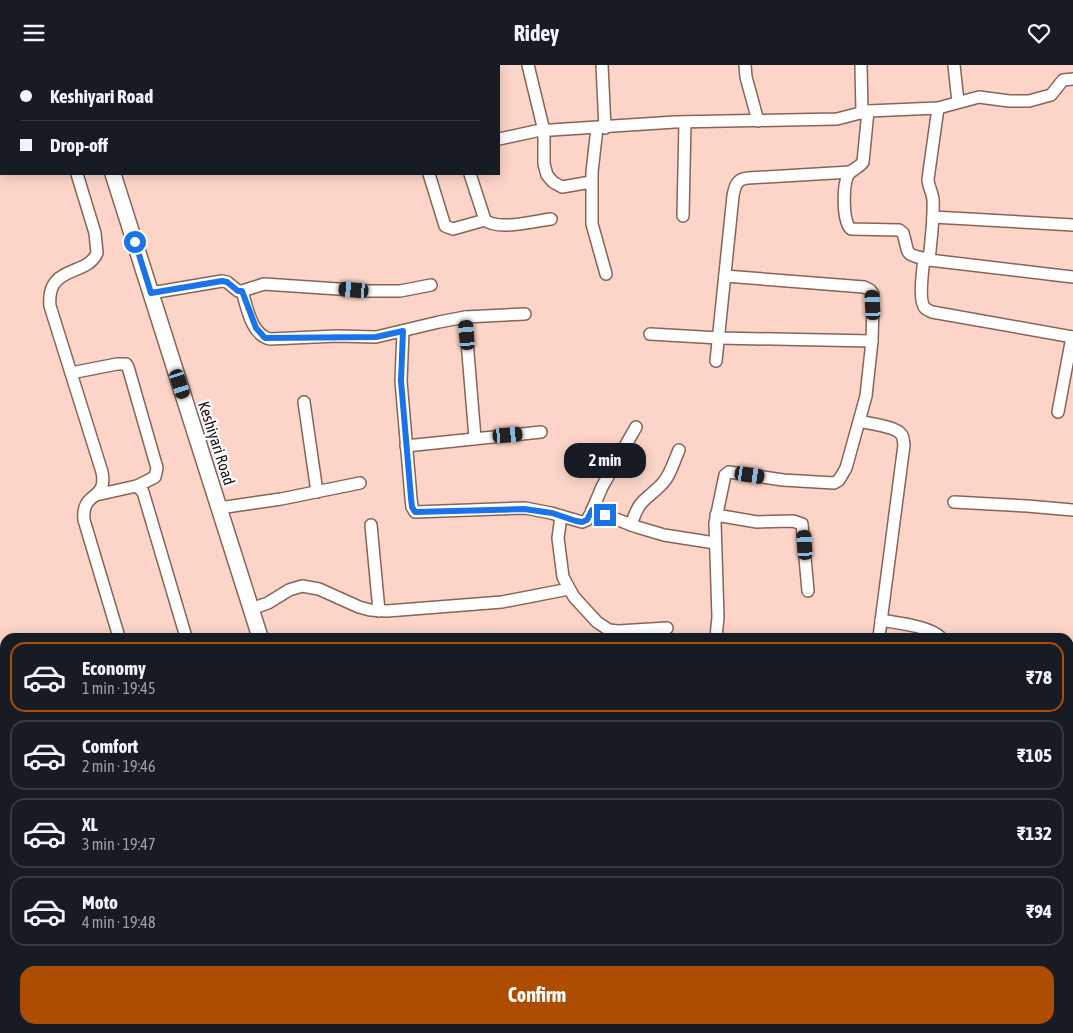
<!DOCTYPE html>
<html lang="en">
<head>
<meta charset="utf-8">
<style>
	:root { --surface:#171b24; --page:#242831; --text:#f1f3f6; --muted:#9ea1a6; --line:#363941; --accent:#ad4d01 }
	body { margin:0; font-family:"Asap Condensed",sans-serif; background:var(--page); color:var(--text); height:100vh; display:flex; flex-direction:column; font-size:19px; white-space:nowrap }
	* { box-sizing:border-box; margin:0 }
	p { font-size:16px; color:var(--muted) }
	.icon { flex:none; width:28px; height:28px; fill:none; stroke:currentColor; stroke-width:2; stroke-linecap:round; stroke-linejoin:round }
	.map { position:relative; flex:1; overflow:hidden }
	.side { position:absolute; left:0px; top:568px; width:1074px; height:401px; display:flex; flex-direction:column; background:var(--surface); border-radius:15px 15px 0 0; box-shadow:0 2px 12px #0003 }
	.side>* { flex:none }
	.top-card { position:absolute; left:0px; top:0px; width:500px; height:110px; box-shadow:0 2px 12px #0003; display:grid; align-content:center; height:110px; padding:0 20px; background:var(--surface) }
	.end { position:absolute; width:22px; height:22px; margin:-11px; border:6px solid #1a73e8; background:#fff; box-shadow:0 0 0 2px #fff }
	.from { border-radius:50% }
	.bubble { position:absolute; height:35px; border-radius:15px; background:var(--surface); box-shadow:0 2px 12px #0003; font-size:16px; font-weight:700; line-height:35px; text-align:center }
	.car { position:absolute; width:15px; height:30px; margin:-15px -8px; border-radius:6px; box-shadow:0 0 4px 1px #0007; background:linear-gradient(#222 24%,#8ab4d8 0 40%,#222 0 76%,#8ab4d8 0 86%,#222 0) }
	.top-card b { display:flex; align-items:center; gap:18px; height:48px; font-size:19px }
	.top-card b+b { border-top:1px solid var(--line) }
	.top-card i { width:12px; height:12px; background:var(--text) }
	ul { padding:9px 0 0; list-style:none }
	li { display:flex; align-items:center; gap:15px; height:70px; margin:0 10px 8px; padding:0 10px; border:2px solid var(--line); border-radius:15px }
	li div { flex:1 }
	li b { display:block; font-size:19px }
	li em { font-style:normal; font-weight:700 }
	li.active { border-color:var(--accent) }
	li>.icon { width:45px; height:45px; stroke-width:1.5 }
	.button { display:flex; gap:10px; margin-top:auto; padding:10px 20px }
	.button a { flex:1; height:58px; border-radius:15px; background:var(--accent); color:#fff; font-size:20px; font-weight:700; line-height:58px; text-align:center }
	header { display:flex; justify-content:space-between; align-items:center; height:65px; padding:0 20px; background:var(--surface); font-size:22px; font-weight:700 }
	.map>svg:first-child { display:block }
	.built { fill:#f5c7b7 }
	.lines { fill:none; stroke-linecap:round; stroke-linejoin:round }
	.minor-casing { stroke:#866458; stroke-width:14 }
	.major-casing { stroke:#866458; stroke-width:18 }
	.minor { stroke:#fff; stroke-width:11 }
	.major { stroke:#fff; stroke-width:15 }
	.route { stroke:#1a73e8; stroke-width:6 }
	.labels { text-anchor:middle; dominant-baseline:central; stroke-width:4.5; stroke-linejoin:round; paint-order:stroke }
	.street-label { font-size:16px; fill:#1c100b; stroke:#fff }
</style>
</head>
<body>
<header><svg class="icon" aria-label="menu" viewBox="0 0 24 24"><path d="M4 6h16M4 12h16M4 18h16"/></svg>Ridey<svg class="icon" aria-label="heart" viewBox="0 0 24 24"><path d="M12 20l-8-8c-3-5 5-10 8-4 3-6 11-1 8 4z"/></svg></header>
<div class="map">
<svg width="1073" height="968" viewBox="0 0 1073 968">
	<rect width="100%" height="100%" fill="#fcd5c8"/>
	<!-- built -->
	<path class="built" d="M5,858V964H191L192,968H0V859Z"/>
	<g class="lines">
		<!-- minor casing -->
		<g class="minor-casing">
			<g id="minor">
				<path d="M40,0V1"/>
				<path d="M179,0V1"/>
				<path d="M259,0V1"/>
				<path d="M467,0V1"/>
				<path d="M528,0L544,66V99L547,110L553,117L562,122L591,117"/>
				<path d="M602,0L605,63"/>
				<path d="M745,0L746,12L758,56"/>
				<path d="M861,0L862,48"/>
				<path d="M954,0L958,37"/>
				<path d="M367,1V0"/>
				<path d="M868,46L863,97C859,103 852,104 848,110C843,120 842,156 851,164L899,165L903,168C910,192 903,188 929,195L1073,212"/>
				<path d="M597,63L592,107V159L606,209"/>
				<path d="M499,74L536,66L675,57L837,54L868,46L938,43L979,32L1009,36H1029L1051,30L1063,15L1073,14"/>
				<path d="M77,109L95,168L97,188C87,212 46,199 50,241L102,407C108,437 81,425 84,455L119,572"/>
				<path d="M429,109L445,161L453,164L485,155"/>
				<path d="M470,109L485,155C498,166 534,156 551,154"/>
				<path d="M683,151L685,57"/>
				<path d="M933,152L1073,160"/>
				<path d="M924,193C923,204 918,236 925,243C927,245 930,246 932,247L1073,272"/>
				<path d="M929,195C931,175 934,154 933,134C932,126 928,121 928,114L938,43"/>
				<path d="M242,226C247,242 251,270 270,274L337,271L376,272L439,257L465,252L525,249"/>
				<path d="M151,228L222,216L227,217L238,226H242L264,219L368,226H400L431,220"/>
				<path d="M465,252L475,373"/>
				<path d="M403,266L401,316L411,433L412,442L415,447L525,443L551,448L582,457L587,455L591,448L602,422L636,362"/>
				<path d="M650,269L719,273L872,276"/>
				<path d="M716,296L733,131C735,120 737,114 748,113L850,107"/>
				<path d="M71,308L117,299H126L128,302L157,403L155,412L137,421"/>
				<path d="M304,337L317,427"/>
				<path d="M1058,347L1072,272"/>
				<path d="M860,356C870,359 893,361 900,368C904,371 903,375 904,380L879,572"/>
				<path d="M406,381L541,367"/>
				<path d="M96,430L132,422L137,421L143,427L186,572"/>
				<path d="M954,437L1027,441L1073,445"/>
				<path d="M219,443L281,434L360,418"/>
				<path d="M592,445L637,462L664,470L715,478"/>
				<path d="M716,450L757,457L793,456L802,459L808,526"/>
				<path d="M561,451L558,473L563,512L574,532L597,557L609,565L618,566L667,563"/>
				<path d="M371,460L379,546"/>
				<path d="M631,460C640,433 643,438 661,420C670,412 674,396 679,385"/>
				<path d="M251,544L268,538L289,525L302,521L319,524L359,542L370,545L387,546L502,537L569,524"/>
				<path d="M881,555C897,558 929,561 940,572"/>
				<path d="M716,572L718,552L715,458L725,410L729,407L783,415L834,418L839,415L846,403L866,331L872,276L873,240V229L870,225L864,222L725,211"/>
				<path d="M0,765L5,781"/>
				<path d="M1069,806L1073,807"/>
				<path d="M0,824L5,822"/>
				<path d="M0,941L5,940"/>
				<path d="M1069,941H1073"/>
				<path d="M547,964L548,968"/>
				<path d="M939,964L940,968"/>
				<path d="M617,968L618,964"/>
			</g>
		</g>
		<!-- major casing -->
		<g class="major-casing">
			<g id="major">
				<path d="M79,0V1"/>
				<path d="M113,109L260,572"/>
				<path d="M379,964L381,968"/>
			</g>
		</g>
		<!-- minor -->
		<use href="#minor" class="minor"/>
		<!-- major -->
		<use href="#major" class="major"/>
	</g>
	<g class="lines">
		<!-- route -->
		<path class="route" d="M135,177L151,228L222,216L227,217L238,226H242L256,263L265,273L376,272L403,266L401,316L411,433L412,442L415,447L524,444L552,448L576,456L582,457L587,455L592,445L605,450"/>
	</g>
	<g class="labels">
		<!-- street labels -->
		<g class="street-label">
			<text transform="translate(217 378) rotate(72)">Keshiyari Road</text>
		</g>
	</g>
</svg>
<i class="end from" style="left:135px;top:177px"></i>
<i class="end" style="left:605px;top:450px"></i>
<div class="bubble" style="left:564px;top:378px;width:82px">2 min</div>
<i class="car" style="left:354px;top:225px;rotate:275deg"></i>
<i class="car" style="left:873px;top:240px;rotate:357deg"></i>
<i class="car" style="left:467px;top:270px;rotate:355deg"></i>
<i class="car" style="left:180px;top:319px;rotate:162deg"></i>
<i class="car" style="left:508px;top:370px;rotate:85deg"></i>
<i class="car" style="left:750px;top:410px;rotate:99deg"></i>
<i class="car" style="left:805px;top:480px;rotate:356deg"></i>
<div class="top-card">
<b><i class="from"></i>Keshiyari Road</b>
<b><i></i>Drop-off</b>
</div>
<section class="side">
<ul>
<li class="active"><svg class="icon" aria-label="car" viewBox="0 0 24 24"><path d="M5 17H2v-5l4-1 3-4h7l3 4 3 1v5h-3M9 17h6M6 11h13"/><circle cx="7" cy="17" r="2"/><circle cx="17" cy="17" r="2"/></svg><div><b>Economy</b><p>1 min · 19:45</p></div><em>₹78</em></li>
<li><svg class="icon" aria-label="car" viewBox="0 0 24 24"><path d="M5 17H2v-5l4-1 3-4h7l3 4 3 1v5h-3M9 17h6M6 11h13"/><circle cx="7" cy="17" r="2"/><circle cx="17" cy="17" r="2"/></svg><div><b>Comfort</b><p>2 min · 19:46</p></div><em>₹105</em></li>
<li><svg class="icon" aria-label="car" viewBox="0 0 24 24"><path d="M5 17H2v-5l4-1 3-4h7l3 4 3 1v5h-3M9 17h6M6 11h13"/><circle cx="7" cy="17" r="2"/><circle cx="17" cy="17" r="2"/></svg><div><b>XL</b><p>3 min · 19:47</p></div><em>₹132</em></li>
<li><svg class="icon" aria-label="car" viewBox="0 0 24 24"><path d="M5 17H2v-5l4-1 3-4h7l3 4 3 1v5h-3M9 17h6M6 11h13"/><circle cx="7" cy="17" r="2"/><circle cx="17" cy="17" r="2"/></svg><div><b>Moto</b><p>4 min · 19:48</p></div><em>₹94</em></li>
</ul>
<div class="button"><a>Confirm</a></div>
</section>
</div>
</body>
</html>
